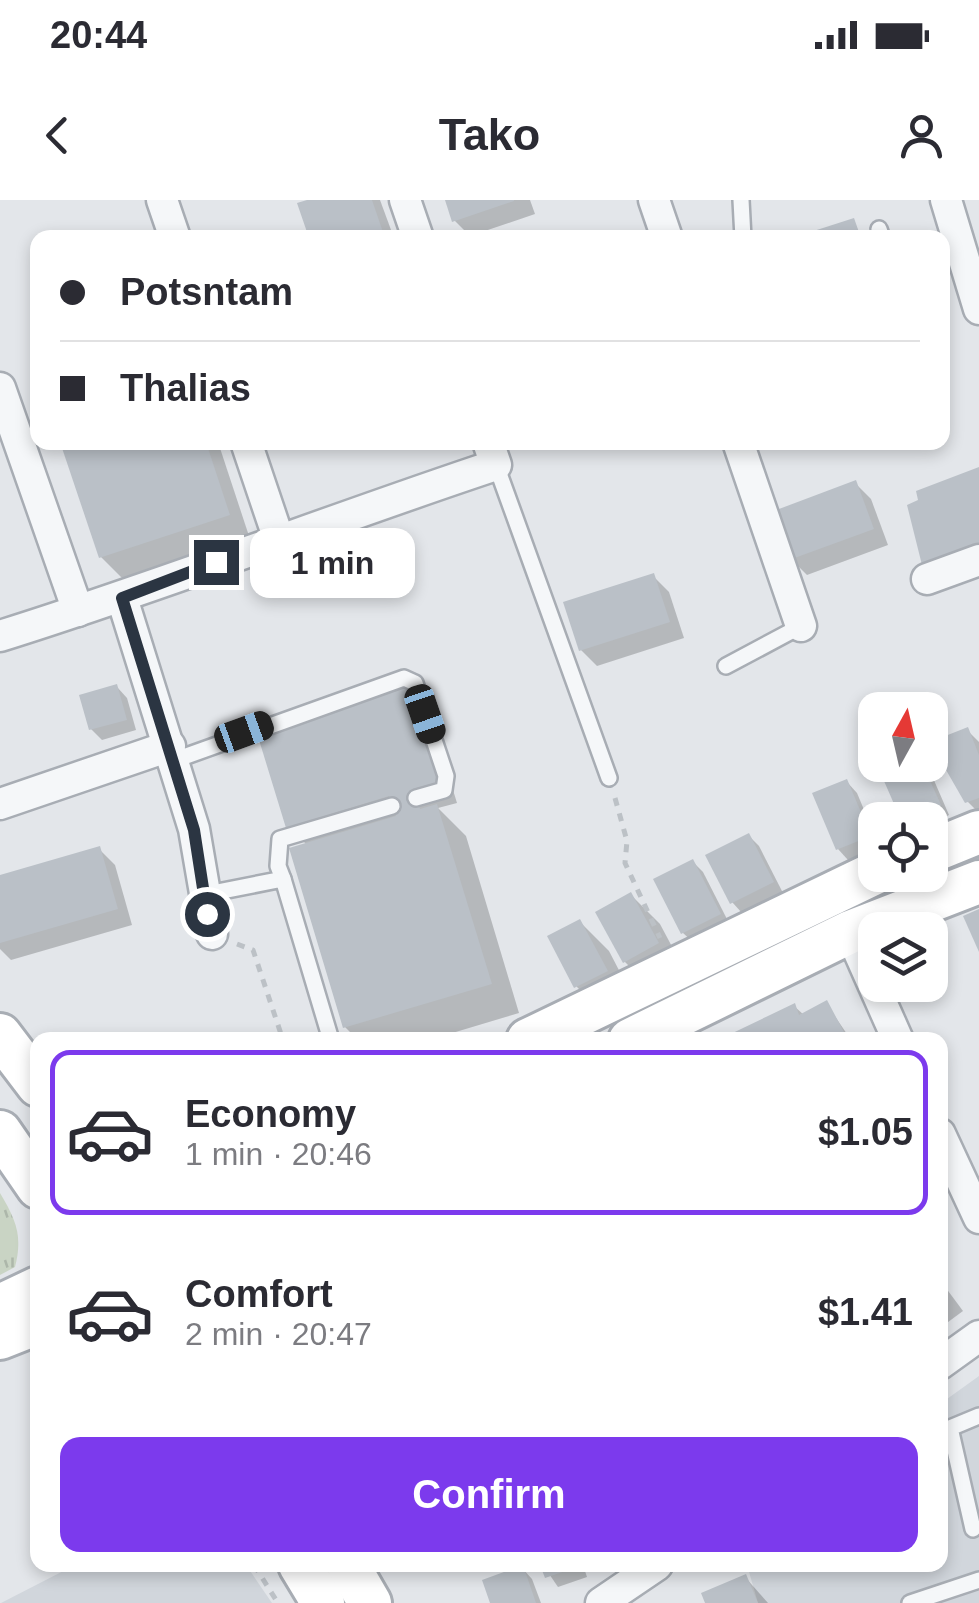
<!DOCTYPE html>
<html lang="en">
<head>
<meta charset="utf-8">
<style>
	:root { --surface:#fff; --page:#f2f2f3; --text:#2b2b33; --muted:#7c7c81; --line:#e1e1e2; --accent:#7c3aed }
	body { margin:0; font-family:Arial,sans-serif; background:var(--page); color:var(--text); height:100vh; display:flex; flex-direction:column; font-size:38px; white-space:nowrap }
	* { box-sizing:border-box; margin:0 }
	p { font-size:32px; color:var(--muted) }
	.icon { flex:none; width:55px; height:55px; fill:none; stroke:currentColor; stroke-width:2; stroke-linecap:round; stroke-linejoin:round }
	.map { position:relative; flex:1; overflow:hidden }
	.side { position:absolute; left:30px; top:832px; width:918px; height:540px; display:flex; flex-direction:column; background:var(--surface); border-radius:20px; box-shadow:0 5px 15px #0003 }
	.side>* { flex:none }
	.guide { position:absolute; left:30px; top:30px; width:920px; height:220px; border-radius:20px; box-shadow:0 5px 15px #0003; display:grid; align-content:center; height:220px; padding:0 30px; background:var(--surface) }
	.needle { width:65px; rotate:8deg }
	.fabs { position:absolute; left:858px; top:492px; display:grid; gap:20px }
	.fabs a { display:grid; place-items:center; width:90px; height:90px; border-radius:20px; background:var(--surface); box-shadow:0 5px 15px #0003; font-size:50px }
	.end { position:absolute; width:45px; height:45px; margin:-22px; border:12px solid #2b3542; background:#fff; box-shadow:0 0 0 5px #fff }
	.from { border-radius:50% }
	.bubble { position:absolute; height:70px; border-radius:20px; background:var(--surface); box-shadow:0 5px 15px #0003; font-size:32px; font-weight:700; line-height:70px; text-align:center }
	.car { position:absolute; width:30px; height:60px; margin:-30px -15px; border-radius:12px; box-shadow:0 0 8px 2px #0007; background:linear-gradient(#222 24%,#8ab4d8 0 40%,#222 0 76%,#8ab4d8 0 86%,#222 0) }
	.guide b { display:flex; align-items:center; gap:35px; height:95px; font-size:38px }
	.guide b+b { border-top:2px solid var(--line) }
	.guide i { width:25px; height:25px; background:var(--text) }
	ul { padding:18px 0 0; list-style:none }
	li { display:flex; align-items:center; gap:30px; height:165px; margin:0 20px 15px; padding:0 10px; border:5px solid transparent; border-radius:20px }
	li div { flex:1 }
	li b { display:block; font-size:38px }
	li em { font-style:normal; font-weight:700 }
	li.current { border-color:var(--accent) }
	li>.icon { width:90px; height:90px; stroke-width:1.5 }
	.cta { display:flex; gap:20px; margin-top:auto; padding:20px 30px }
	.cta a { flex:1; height:115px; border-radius:20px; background:var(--accent); color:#fff; font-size:40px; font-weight:700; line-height:115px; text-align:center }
	.status { display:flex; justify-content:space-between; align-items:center; height:70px; padding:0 50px; background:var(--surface); direction:ltr }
	.status svg { height:28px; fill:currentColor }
	header { display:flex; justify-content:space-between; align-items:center; height:130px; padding:0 30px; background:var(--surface); font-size:45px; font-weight:700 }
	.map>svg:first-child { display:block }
	.built { fill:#d1d6dc }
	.park { fill:url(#park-tufts) }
	.shadow { fill:#0003 }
	.building { fill:#bac0c7 }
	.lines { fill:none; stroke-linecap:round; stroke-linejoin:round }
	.service-casing { stroke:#a8adb4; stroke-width:20 }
	.minor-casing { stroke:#a8adb4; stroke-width:35 }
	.secondary-casing { stroke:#a8adb4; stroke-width:48 }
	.path { stroke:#bcc1c6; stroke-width:5; stroke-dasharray:8 8; stroke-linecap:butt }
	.service { stroke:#f5f7f9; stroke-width:15 }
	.minor { stroke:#f5f7f9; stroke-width:30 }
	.secondary { stroke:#fff; stroke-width:42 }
	.route { stroke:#2b3542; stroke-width:12 }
</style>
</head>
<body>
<div class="status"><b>20:44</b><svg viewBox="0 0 49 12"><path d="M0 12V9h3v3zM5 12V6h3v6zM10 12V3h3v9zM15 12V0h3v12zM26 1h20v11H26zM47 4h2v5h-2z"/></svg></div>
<header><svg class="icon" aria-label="back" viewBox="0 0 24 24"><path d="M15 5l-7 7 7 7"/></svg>Tako<svg class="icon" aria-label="person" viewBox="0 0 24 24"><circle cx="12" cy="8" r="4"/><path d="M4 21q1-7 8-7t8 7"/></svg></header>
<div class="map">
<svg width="979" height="1403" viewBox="0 0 979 1403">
	<defs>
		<pattern id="park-tufts" width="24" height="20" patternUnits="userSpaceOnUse" patternTransform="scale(2.5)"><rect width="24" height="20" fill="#c9d4c4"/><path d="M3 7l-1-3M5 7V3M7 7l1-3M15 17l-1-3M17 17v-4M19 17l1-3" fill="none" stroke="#adb7aa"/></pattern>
	</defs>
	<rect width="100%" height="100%" fill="#e3e6ea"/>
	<!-- built -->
	<g class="built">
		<path d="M979,1176V1403H758L747,1365H940V1204Z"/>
		<path d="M75,1365H246L272,1403H1Z"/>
	</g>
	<!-- park -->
	<path class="park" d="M0,993C16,1020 23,1036 15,1067L0,1075Z"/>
	<!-- shadow -->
	<g class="shadow">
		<path d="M315,0H380L394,38H312Z"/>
		<path d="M448,0H530L535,14L470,36L454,20Z"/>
		<path d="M38,145V167L31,147Z"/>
		<path d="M63,242H218L249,336L122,378L101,357Z"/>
		<path d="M855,283L871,299L888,345L807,375L791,359Z"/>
		<path d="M653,376L669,392L684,438L597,466L581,450Z"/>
		<path d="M117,487L127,498L136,530L102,540L91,529Z"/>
		<path d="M407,487L428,508L457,603L438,608L466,636L519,813L429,840H358L345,827L307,645L288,626Z"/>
		<path d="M967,530L979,542V613L967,601Z"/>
		<path d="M922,567L933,578L949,615L930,624V620H904L887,582Z"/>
		<path d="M847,582L857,593L875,636V649L848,660L838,649Z"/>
		<path d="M749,636L759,646L783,693L742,713L732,702Z"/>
		<path d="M99,649L115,665L132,725L11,760L0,749V677Z"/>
		<path d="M693,662L703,672L730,725L694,743L683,733Z"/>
		<path d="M631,695L660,724L686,773L654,791L625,762Z"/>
		<path d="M580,722L609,751L635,801L606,816L577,787L550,737Z"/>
		<path d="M826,803L851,840H724L794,806L804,815Z"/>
		<path d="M940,1080L963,1111L940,1128Z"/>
		<path d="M543,1365H583L587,1377L558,1387Z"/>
		<path d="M522,1368L532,1379L541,1403H492Z"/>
		<path d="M745,1377L768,1403H708Z"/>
	</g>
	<!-- building -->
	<g class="building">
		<path d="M307,0H372L385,38H309L297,3Z"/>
		<path d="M445,0H514V1L452,22Z"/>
		<path d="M854,18L861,38H795V37Z"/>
		<path d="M60,242H206L230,315L99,358Z"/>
		<path d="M979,267V346L922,365L907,305L918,300L916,291Z"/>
		<path d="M856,280L874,329L789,360L771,312Z"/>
		<path d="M654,373L670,422L579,451L563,402Z"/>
		<path d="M117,484L127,520L89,530L79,495Z"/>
		<path d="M408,484L438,582L413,589L420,609L437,604L492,784L343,828L289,648L396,616L389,596L286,628L256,530Z"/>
		<path d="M968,527L979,555V598L965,603L930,542Z"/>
		<path d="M923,565L941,605L901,620L884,581Z"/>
		<path d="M847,579L871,636L836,650L812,593Z"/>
		<path d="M749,633L774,682L730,704L705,655Z"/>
		<path d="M100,646L118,709L0,743V675Z"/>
		<path d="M693,659L721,714L681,734L653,679Z"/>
		<path d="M631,692L659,743L623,763L595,712Z"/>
		<path d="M979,709V752L963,716Z"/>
		<path d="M580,719L608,771L574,788L547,736Z"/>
		<path d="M827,800L846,836L838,840H718L795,803L799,815Z"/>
		<path d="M523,1365L536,1403H490L482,1380Z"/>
		<path d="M540,1365H580V1366L545,1378Z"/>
		<path d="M746,1374L758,1403H705L701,1393Z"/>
	</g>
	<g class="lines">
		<!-- service casing -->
		<g class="service-casing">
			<g id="service">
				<path d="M741,0L743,38"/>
				<path d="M879,29L882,38"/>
				<path d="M496,265L609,578"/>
				<path d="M726,466L801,426"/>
				<path d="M175,560L404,478L415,483L446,576L444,590L416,598"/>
				<path d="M283,679L278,666L280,639L392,606"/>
				<path d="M202,695L283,679L331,840"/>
				<path d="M973,1329L950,1228L979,1216"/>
				<path d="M910,1403L979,1380"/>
			</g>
		</g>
		<!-- minor casing -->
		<g class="minor-casing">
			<g id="minor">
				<path d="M162,0L175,38"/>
				<path d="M405,0L418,38"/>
				<path d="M654,0L667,38"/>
				<path d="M946,0L979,109"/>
				<path d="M0,188L78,411"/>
				<path d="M246,242L278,337"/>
				<path d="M738,242L801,426"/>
				<path d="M927,379L979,360"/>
				<path d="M122,398L194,629L212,734"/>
				<path d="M0,436C167,384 330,320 496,265L488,242"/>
				<path d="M0,604L170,546"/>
				<path d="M850,732L898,840"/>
				<path d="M940,934L979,1018"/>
				<path d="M940,1164L979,1136"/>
				<path d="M601,1403L657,1365"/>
			</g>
		</g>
		<!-- secondary casing -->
		<g class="secondary-casing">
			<g id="secondary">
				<path d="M930,652L979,632"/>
				<path d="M0,835L38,885"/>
				<path d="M528,840L875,673"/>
				<path d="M630,840L850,732L979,682"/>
				<path d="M0,932L38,987"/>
				<path d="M0,1106L38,1088"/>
				<path d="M0,1138L38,1123"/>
				<path d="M300,1365L323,1403"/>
				<path d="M348,1365L370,1403"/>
			</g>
		</g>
		<!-- path -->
		<g class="path">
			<path d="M615,598L627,641L625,663L660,738"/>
			<path d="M237,744L253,750L283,840"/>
			<path d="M254,1365L278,1403"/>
		</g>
		<!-- service -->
		<use href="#service" class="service"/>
		<!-- minor -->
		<use href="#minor" class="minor"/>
		<!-- secondary -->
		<use href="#secondary" class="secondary"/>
	</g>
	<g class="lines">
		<!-- route -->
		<path class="route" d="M207,714L194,630L122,398L216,362"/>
	</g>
</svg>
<div class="fabs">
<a><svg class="needle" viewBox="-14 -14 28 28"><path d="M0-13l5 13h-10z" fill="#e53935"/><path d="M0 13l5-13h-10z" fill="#7c7c81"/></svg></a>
<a><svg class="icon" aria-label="locate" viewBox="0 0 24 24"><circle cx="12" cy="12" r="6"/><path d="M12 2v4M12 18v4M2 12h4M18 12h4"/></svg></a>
<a><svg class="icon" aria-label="layers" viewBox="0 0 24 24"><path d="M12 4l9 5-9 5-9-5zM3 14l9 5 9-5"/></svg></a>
</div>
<i class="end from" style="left:207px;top:714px"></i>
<i class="end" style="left:216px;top:362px"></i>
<div class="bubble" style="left:250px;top:328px;width:165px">1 min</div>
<i class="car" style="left:425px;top:514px;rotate:161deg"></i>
<i class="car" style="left:244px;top:532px;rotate:70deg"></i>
<div class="guide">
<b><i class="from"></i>Potsntam</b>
<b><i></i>Thalias</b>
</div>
<section class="side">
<ul>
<li class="current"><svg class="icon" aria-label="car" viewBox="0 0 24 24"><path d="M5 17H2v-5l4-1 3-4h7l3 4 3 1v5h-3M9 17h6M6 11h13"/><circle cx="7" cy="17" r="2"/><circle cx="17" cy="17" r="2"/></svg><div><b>Economy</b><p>1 min · 20:46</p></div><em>$1.05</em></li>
<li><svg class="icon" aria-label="car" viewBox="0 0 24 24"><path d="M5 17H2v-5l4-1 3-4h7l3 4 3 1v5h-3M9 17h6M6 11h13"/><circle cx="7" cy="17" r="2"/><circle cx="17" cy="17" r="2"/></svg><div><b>Comfort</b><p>2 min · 20:47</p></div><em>$1.41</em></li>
</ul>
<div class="cta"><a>Confirm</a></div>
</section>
</div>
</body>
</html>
